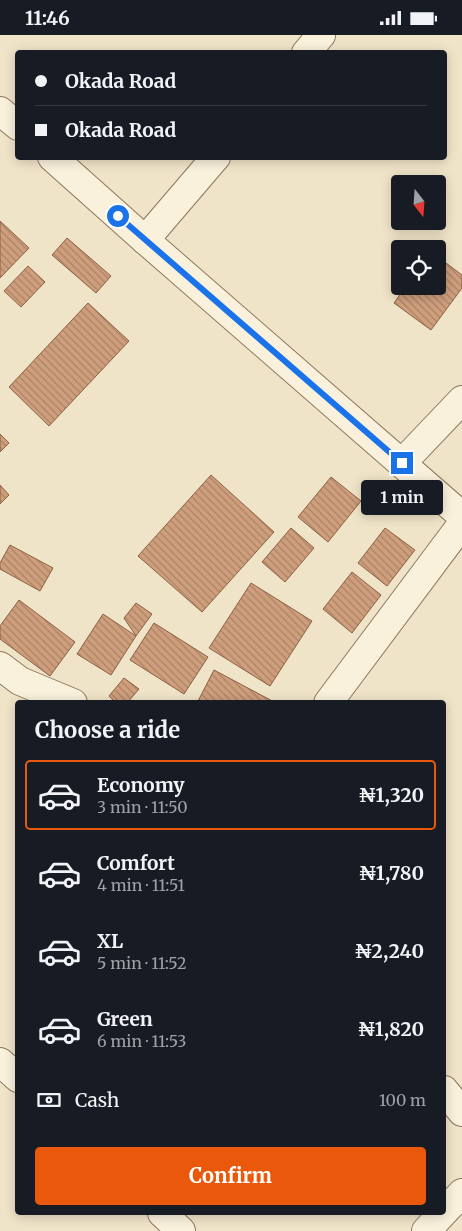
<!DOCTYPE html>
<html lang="en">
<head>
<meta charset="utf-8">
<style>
	:root { --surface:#171b24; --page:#242831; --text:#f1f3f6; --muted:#9ea1a6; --line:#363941; --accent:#ea580c }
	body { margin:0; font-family:Merriweather,serif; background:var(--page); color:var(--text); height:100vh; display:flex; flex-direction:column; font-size:19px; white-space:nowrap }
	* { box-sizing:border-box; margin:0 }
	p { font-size:16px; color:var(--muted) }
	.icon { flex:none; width:28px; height:28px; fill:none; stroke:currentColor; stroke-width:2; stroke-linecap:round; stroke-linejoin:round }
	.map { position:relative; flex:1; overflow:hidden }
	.details { position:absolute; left:15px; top:665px; width:431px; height:515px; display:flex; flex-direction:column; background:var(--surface); border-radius:5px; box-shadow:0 2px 12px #0003 }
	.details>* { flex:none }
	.guide { position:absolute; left:15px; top:15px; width:432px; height:110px; border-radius:5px; box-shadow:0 2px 12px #0003; display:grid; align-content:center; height:110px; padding:0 20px; background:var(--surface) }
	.needle { width:32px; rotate:163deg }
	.controls { position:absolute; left:391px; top:140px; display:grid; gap:10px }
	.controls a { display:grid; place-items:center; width:55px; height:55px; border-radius:5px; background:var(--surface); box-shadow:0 2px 12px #0003; font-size:25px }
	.end { position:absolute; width:22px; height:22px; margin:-11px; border:6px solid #1a73e8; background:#fff; box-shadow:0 0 0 2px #fff }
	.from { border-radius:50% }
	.bubble { position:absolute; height:35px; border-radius:5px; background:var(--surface); box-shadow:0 2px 12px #0003; font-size:16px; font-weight:700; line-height:35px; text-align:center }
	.guide b { display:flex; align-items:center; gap:18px; height:48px; font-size:19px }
	.guide b+b { border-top:1px solid var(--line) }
	.guide i { width:12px; height:12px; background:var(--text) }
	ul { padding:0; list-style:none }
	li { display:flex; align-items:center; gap:15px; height:70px; margin:0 10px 8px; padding:0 10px; border:2px solid transparent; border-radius:5px }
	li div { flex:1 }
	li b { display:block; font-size:19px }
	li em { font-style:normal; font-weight:700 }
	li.selected { border-color:var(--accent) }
	li>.icon { width:45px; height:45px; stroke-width:1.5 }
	h2 { padding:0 20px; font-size:22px; line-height:60px }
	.pay { display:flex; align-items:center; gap:12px; height:55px; padding:0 20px; font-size:19px }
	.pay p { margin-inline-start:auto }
	.button { display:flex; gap:10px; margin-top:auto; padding:10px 20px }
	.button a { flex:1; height:58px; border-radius:5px; background:var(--accent); color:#fff; font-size:20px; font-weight:700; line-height:58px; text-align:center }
	.status { display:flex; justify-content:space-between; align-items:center; height:35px; padding:0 25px; background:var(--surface); direction:ltr }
	.status svg { height:14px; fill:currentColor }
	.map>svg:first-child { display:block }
	.building { fill:url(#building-back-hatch); stroke:#8d5f41 }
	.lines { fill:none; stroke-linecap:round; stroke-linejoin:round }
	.minor-casing { stroke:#8d765c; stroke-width:30 }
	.minor { stroke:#faf1dc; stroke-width:28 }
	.route { stroke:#1a73e8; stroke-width:6 }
</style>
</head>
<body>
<div class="status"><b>11:46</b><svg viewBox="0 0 49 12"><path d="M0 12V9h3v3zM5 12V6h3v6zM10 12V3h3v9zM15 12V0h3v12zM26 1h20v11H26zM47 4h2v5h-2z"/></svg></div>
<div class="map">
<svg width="462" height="1196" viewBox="0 0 462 1196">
	<defs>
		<pattern id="building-back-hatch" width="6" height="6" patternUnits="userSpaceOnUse" patternTransform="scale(1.25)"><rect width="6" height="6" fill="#cf9f7d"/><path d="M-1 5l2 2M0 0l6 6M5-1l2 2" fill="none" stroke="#a98266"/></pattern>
	</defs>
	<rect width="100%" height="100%" fill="#f0e4c8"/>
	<!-- building -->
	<g class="building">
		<path d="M0,186L29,213L0,243Z"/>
		<path d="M67,203L111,241L96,258L52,220Z"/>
		<path d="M438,222L462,240V253L431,295L394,268L406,251H438Z"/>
		<path d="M28,231L45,247L21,272L4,256Z"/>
		<path d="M88,268L129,306L49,391L9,352Z"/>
		<path d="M0,399L9,408L0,417Z"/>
		<path d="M211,440L274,497L202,577L138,521Z"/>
		<path d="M331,442L361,466L328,507L298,482Z"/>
		<path d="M0,450L9,460L0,469Z"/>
		<path d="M291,493L314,513L285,547L262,527Z"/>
		<path d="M385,493L415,515L387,551L358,528Z"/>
		<path d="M10,510L53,533L40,556L0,534V528Z"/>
		<path d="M352,537L381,560L352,598L323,574Z"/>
		<path d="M251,548L312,586L270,651L209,613Z"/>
		<path d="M19,565L75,607L50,641L0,604V591Z"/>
		<path d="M136,568L152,579L136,601L124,583Z"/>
		<path d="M103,579L136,601L111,640L77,619Z"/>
		<path d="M154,588L208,622L184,659L130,625Z"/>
		<path d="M214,635L276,668H197Z"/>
		<path d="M124,643L139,654L127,668H116L109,661Z"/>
	</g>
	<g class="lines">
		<!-- minor casing -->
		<g class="minor-casing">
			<g id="minor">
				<path d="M306,18L321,0"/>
				<path d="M0,76L18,91"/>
				<path d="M52,122L145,205L462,481"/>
				<path d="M145,205L216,122"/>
				<path d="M402,428L462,365"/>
				<path d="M0,631L20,646L73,668"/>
				<path d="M328,668L462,489"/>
				<path d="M0,1027L18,1043"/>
				<path d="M444,1055L462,1077"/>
				<path d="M162,1178L181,1196"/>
				<path d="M426,1196L462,1158"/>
			</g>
		</g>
		<!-- minor -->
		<use href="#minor" class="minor"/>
	</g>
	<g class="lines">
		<!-- route -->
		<path class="route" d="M118,181L402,428"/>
	</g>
</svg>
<div class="controls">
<a><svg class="needle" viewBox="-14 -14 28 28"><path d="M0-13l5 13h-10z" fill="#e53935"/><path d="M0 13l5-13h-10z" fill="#9ea1a6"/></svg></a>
<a><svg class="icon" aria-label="locate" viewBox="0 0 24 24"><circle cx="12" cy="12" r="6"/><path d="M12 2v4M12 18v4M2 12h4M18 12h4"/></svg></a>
</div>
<i class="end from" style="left:118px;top:181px"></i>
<i class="end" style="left:402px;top:428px"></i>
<div class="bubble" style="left:361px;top:445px;width:82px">1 min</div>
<div class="guide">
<b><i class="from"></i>Okada Road</b>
<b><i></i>Okada Road</b>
</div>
<section class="details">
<h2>Choose a ride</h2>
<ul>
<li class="selected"><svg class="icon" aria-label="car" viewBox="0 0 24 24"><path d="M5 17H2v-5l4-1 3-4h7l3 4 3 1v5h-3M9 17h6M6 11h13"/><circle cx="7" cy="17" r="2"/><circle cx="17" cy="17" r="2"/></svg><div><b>Economy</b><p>3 min · 11:50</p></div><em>₦1,320</em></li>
<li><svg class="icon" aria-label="car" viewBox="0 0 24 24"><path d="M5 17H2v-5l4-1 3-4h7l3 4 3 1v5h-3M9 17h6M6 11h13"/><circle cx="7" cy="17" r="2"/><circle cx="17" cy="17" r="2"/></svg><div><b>Comfort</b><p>4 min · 11:51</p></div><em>₦1,780</em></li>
<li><svg class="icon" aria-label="car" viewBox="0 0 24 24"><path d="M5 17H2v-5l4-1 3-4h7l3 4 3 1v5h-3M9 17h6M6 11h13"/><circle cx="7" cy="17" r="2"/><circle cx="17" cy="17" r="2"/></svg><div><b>XL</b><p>5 min · 11:52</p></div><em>₦2,240</em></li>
<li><svg class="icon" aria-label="car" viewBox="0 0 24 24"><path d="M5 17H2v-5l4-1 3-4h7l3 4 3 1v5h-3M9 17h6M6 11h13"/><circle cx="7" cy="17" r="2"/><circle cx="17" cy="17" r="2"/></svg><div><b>Green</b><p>6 min · 11:53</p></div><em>₦1,820</em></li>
</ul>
<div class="pay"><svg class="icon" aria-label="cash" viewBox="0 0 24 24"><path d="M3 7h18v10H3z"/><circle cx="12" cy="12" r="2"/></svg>Cash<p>100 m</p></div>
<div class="button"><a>Confirm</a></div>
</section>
</div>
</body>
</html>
